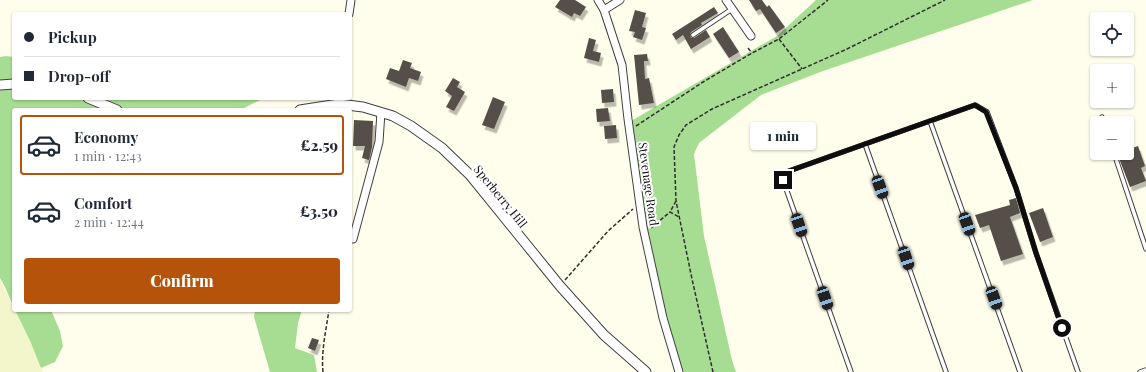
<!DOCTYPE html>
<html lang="en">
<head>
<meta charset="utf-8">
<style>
	:root { --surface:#fff; --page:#f2f2f3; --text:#1f2937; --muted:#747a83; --line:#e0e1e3; --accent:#b45309 }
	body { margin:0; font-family:"Playfair Display",serif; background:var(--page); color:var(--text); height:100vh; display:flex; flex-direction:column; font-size:15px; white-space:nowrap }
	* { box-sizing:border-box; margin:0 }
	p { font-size:13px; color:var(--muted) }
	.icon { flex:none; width:22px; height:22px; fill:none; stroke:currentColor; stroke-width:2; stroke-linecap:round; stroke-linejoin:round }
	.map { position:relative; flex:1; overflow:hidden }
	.details { position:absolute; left:12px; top:108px; width:340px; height:204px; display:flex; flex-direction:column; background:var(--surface); border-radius:4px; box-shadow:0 1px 3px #0004 }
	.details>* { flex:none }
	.hud { position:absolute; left:12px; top:12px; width:340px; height:88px; border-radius:4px; box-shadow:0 1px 3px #0004; display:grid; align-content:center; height:88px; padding:0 12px; background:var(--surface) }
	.controls { position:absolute; left:1090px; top:12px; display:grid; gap:8px }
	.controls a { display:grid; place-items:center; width:44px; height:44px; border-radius:4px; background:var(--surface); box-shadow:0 1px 3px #0004; font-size:20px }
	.end { position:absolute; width:18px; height:18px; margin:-9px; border:5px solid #0d0d0d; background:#fff; box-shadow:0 0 0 2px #fff }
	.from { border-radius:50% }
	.bubble { position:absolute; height:28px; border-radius:4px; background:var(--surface); box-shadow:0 1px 3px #0004; font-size:13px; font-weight:800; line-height:28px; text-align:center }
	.car { position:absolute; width:12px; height:24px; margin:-12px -6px; border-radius:5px; box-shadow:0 0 3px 1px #0007; background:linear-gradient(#222 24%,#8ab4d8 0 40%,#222 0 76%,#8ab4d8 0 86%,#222 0) }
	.hud b { display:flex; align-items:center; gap:14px; height:38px; font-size:15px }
	.hud b+b { border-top:1px solid var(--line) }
	.hud i { width:10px; height:10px; background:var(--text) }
	ul { padding:7px 0 0; list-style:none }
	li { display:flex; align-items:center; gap:12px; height:60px; margin:0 8px 6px; padding:0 4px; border:2px solid transparent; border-radius:4px }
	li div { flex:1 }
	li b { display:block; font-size:15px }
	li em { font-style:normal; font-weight:800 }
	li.active { border-color:var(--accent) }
	li>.icon { width:36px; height:36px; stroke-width:1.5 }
	.action { display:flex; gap:8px; margin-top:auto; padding:8px 12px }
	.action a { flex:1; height:46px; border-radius:4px; background:var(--accent); color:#fff; font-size:16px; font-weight:800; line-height:46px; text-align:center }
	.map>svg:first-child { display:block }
	.farmland { fill:#f3f6cb }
	.forest { fill:#a7dd92 }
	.building { fill:#565048; filter:url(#shadow) }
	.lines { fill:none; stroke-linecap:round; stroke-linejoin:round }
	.service-casing { stroke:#404040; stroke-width:5.5 }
	.minor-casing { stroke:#404040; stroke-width:9 }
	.tertiary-casing { stroke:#404040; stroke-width:11 }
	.path { stroke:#2f2f2f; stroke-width:1.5; stroke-dasharray:4 2; stroke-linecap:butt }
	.service { stroke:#fff; stroke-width:3.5 }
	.minor { stroke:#fff; stroke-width:7 }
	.tertiary { stroke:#fff; stroke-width:9 }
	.route { stroke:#0d0d0d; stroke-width:5 }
	.labels { text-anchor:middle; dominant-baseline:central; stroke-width:4; stroke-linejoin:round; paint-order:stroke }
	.street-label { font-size:12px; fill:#0d0d0d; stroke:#fff }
</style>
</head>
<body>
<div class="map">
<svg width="1146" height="372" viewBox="0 0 1146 372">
	<defs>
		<filter id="shadow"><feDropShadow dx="2.5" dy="4.5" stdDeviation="0" flood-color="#0004"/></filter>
	</defs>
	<rect width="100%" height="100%" fill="#fffeec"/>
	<!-- farmland -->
	<path class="farmland" d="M0,280L31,343L43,372H0Z"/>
	<!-- forest -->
	<g class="forest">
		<path d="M816,0H1033L823,71L761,95L699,143L694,154L704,236L732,360L736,372H682L666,317L649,234L644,220L631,121L777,36Z"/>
		<path d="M6,56L14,57V98H264L240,110H14V308L5,287L0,278V57Z"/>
		<path d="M15,310H51L60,331L63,346L55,362L41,368L31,343Z"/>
		<path d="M255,310H302L298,323L295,348L314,355L317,372H270L254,317Z"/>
	</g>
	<!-- building -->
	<g class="building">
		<path d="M560,0H575L586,7L580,16L574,13L572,17L555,7Z"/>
		<path d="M749,0H762L767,7L769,5L785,27L776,33L760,9L756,11Z"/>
		<path d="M714,7L718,13L701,23L702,25L691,32L690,35L691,38H694L706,30L710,37L691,49L683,35L676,40L672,34Z"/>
		<path d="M635,10L646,13L642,27L646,28L642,40L633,37L635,32L629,31Z"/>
		<path d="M723,27L739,52L729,58L713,34Z"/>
		<path d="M589,38L596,40L593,51L601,53L599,62L584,58Z"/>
		<path d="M647,54L648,61H644L645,79L649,78L654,103L639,105L634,55Z"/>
		<path d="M403,60L412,63L410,68L421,72L418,81L409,78L406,87L386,79L390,68L399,71Z"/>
		<path d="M453,78L460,82L457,87L465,92L454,111L446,107L452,96L445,91Z"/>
		<path d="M613,89L614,102L602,103L601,90Z"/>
		<path d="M493,97L505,102L494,129L482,125Z"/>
		<path d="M608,108L610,121L597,122L596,109Z"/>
		<path d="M354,120L373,121L372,147L369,160L362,158L365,146H353Z"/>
		<path d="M616,125L617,138L605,139L604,126Z"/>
		<path d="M1138,146L1145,166L1141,168L1146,181L1130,187L1117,153H1127V150Z"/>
		<path d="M1016,198L1020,213L1010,217L1023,254L1001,261L989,225L980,228L975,215L1010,205L1009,200Z"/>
		<path d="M1043,208L1053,237L1040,242L1029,213Z"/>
		<path d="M312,338L319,340L315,351L308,348Z"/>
	</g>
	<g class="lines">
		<!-- service casing -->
		<g class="service-casing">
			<g id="service">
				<path d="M693,35L732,9"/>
				<path d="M1102,117L1104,123"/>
				<path d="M930,121L1020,372"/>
				<path d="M865,144L946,372"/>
				<path d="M1114,153L1146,249"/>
				<path d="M851,372L783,180L789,171L975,105L987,112L1016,188L1036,253L1078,372"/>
				<path d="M1140,372L1146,370"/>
			</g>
		</g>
		<!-- minor casing -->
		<g class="minor-casing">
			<g id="minor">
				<path d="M598,0L604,10L622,65L628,119L643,227L663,318L679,372"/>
				<path d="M726,0L751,36"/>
				<path d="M604,10L620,0"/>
				<path d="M349,14L351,0"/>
				<path d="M353,239L379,142L381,112"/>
			</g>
		</g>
		<!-- tertiary casing -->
		<g class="tertiary-casing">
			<g id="tertiary">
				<path d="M0,85L14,84"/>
				<path d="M88,98L117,110"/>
				<path d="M300,110L339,104L363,107L393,116L411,126L442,148L470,175L560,286L604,335L646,372"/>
			</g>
		</g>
		<!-- path -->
		<g class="path">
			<path d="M779,39L802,69"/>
			<path d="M748,48L752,53"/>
			<path d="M636,126L703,82L752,53L779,39L828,0"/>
			<path d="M676,201L670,212L679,217"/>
			<path d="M651,228L670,212"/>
			<path d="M565,280L608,231L633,209"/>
			<path d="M323,372C321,352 326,330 329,310"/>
			<path d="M713,372L692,279L676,201L674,147L679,135L686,125L712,109L847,49L945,0"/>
		</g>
		<!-- service -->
		<use href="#service" class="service"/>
		<!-- minor -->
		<use href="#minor" class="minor"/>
		<!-- tertiary -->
		<use href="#tertiary" class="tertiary"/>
	</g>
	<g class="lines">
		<!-- route -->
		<path class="route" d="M783,180L789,171L975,105L986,112L1016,188L1036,253L1062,328"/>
	</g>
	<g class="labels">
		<!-- street labels -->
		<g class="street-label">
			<text transform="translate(649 184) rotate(82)">Stevenage Road</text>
			<text transform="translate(501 196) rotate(51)">Sperberry Hill</text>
		</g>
	</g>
</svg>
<div class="controls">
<a><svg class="icon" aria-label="locate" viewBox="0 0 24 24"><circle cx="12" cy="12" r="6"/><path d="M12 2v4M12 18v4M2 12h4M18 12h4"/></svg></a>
<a>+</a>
<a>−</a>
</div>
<i class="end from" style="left:1062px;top:328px"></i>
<i class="end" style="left:783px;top:180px"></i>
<div class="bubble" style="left:750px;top:122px;width:66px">1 min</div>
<i class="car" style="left:880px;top:187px;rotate:160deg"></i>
<i class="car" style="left:967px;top:224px;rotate:160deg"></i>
<i class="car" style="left:799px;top:225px;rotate:161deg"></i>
<i class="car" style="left:906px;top:258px;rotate:161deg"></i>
<i class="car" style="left:825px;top:298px;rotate:161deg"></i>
<i class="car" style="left:994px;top:298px;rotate:160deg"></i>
<div class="hud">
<b><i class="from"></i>Pickup</b>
<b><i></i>Drop-off</b>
</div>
<section class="details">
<ul>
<li class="active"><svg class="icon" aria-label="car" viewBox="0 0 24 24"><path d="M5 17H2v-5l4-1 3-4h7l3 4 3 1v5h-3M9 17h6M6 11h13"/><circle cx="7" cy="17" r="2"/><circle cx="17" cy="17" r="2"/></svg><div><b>Economy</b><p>1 min · 12:43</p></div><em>£2.59</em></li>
<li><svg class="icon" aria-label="car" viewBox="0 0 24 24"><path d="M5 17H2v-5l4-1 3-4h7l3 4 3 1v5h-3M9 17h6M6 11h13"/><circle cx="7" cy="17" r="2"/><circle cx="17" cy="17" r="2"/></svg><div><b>Comfort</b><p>2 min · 12:44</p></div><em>£3.50</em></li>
</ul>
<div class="action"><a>Confirm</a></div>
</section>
</div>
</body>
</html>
